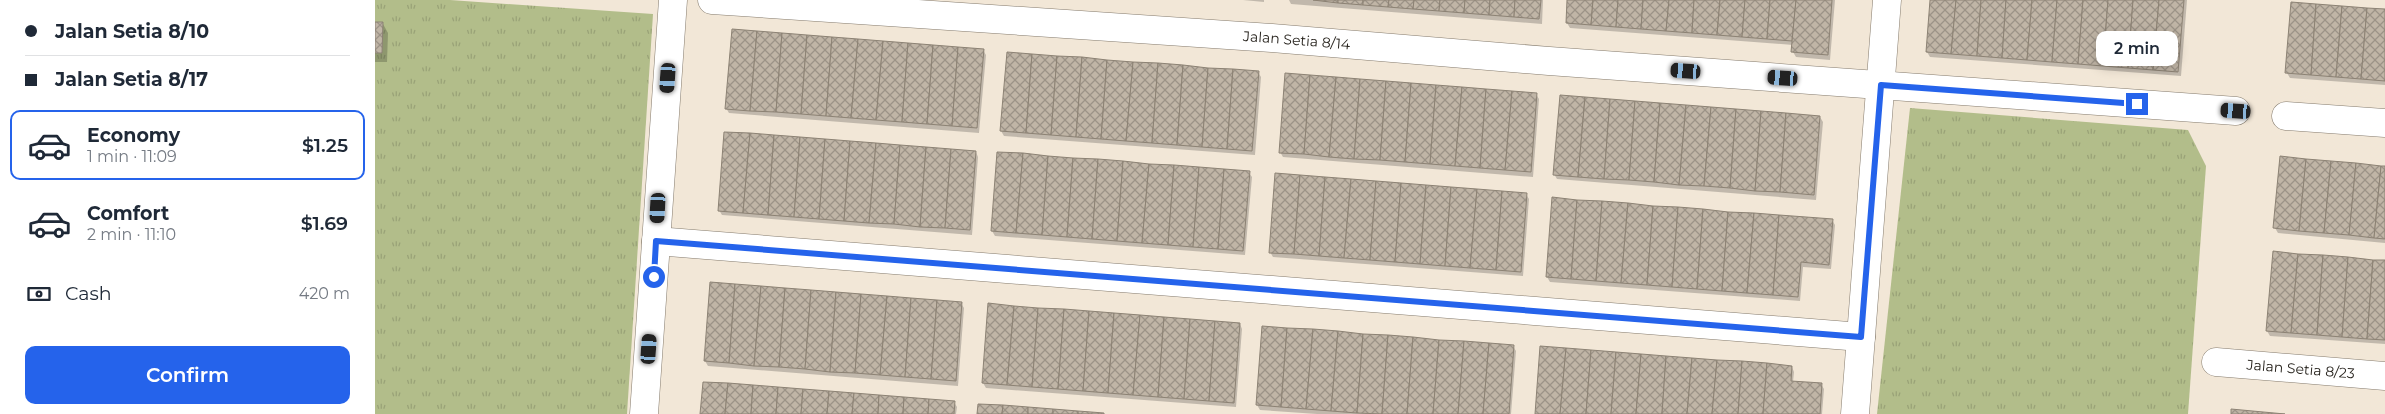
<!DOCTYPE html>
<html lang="en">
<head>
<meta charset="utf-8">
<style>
	:root { --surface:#fff; --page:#f6f6f7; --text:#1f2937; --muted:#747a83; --line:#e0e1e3; --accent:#2563eb }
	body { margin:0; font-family:Montserrat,sans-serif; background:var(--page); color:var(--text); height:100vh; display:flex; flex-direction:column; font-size:19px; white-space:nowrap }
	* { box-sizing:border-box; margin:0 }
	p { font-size:16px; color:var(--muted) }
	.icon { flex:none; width:28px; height:28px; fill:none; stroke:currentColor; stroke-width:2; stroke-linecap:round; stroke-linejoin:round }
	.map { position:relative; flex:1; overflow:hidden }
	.panel { display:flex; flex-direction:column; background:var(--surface); width:375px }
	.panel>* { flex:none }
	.banner { display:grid; align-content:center; height:110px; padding:0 25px; background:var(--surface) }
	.end { position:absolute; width:22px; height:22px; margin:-11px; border:6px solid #2563eb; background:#fff; box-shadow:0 0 0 2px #fff }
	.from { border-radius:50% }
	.bubble { position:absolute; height:35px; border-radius:10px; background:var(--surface); box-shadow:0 2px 12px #0003; font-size:16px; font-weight:600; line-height:35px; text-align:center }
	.car { position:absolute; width:15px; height:30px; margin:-15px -8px; border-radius:6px; box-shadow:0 0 4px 1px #0007; background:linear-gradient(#222 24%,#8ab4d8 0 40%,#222 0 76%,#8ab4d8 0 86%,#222 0) }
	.banner b { display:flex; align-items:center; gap:18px; height:48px; font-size:19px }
	.banner b+b { border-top:1px solid var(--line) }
	.banner i { width:12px; height:12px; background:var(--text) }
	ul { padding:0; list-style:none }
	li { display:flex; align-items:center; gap:15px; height:70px; margin:0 10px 8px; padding:0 15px; border:2px solid transparent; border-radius:10px }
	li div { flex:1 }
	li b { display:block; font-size:19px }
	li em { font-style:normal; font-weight:600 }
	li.selected { border-color:var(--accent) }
	li>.icon { width:45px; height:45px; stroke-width:1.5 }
	.pay { display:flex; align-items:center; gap:12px; height:55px; padding:0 25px; font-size:19px }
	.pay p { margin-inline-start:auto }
	.action { display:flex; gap:10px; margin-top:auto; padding:10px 25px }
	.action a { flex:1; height:58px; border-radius:10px; background:var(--accent); color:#fff; font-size:20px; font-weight:600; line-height:58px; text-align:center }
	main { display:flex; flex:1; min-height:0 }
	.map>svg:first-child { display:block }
	.grass { fill:url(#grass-tufts) }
	.shadow { fill:#0003 }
	.building { fill:url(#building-cross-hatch); stroke:#8c8274 }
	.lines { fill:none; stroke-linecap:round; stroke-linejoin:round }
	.street-casing { stroke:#857b6d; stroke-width:29 }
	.street { stroke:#fff; stroke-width:28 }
	.route { stroke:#2563eb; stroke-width:6 }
	.labels { text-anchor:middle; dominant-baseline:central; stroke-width:4; stroke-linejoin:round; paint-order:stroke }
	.street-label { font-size:14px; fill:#29251f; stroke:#f2e7d7 }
</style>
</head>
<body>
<main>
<section class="panel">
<div class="banner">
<b><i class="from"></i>Jalan Setia 8/10</b>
<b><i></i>Jalan Setia 8/17</b>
</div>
<ul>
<li class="selected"><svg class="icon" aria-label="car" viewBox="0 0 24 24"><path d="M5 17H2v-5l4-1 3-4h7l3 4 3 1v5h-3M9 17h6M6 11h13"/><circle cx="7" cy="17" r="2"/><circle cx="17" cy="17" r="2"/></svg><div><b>Economy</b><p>1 min · 11:09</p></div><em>$1.25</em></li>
<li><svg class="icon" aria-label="car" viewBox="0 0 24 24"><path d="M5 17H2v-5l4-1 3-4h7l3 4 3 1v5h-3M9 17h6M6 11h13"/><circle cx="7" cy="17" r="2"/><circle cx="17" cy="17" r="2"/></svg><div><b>Comfort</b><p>2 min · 11:10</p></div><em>$1.69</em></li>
</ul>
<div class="pay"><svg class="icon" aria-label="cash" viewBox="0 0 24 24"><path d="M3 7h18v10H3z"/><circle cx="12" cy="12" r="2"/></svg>Cash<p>420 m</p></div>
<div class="action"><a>Confirm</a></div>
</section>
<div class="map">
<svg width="2010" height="414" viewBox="0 0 2010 414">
	<defs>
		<pattern id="grass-tufts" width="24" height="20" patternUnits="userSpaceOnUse" patternTransform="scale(1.25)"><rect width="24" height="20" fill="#b2bd8a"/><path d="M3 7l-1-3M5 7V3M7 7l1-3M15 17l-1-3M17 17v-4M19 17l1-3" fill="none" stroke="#99a277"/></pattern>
		<pattern id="building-cross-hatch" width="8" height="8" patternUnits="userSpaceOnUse" patternTransform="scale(1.25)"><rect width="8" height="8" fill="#c0b5a6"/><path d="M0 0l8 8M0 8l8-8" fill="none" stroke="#9c9387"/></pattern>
	</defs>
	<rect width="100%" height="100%" fill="#f2e7d7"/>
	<!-- grass -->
	<g class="grass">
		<path d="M0,0H75L278,14L252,414H0Z"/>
		<path d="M1535,108L1813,130L1831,166L1813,414H1502Z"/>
	</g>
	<!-- shadow -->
	<g class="shadow">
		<path d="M868,0H889V2Z"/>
		<path d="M914,0H1168L1167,24L916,4Z"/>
		<path d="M1194,0H1460L1455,60L1421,57L1418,52V45L1195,28L1192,23Z"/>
		<path d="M1557,0H1812L1806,76L1555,57L1552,52Z"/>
		<path d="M2010,11V85L1915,78L1912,73Z"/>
		<path d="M0,23L8,24L13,33L12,62H0Z"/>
		<path d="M608,50L611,55L604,133L354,113L351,108Z"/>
		<path d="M883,72L886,77L880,155L629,136L626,131Z"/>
		<path d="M1161,94L1164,99L1158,177L908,157L905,152Z"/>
		<path d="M1445,117L1448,122L1441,200L1182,179L1179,174Z"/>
		<path d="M601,152L603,157L597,235L347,215L344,210Z"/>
		<path d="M2010,167V243L1903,233L1900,228Z"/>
		<path d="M874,173L877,177L870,255L620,236L617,231Z"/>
		<path d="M1151,194L1154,199L1148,276L898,257L895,252Z"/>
		<path d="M1457,220L1460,225L1456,269L1428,267L1425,301L1175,282L1172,277Z"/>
		<path d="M2010,261V344L1895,336L1892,331Z"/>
		<path d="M336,283L586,303L589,308L583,386L333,366L330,361Z"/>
		<path d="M865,324L867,329L861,407L611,388L608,383Z"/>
		<path d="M1138,346L1141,351L1136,414H942L885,410L882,405Z"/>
		<path d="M1417,367L1419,372L1418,382L1446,384L1449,389L1447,414H1161Z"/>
		<path d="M579,402L582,407L581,414H326Z"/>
	</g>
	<!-- building -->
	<g class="building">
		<path d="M938,0H963V3Z"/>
		<path d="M963,0H988V5L963,3Z"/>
		<path d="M988,0H1014L1013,7L988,5Z"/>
		<path d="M1014,0H1039L1038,9L1013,7Z"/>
		<path d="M1039,0H1065L1064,11L1038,9Z"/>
		<path d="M1065,0H1090L1089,13L1064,11Z"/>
		<path d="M1090,0H1115L1114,15L1089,13Z"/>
		<path d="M1115,0H1140L1139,17L1114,15Z"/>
		<path d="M1140,0H1166L1164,19L1139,17Z"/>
		<path d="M1192,0H1218L1216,25L1191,23Z"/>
		<path d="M1218,0H1243L1241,27L1216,25Z"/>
		<path d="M1243,0H1268L1266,29L1241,27Z"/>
		<path d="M1268,0H1294L1291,31L1266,29Z"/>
		<path d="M1294,0H1319L1317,33L1291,31Z"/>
		<path d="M1319,0H1345L1342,35L1317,33Z"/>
		<path d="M1345,0H1370L1367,37L1342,35Z"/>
		<path d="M1370,0H1395L1392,39L1367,37Z"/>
		<path d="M1395,0H1421L1417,41L1392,39Z"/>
		<path d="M1421,0H1457L1453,55L1416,52Z"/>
		<path d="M1555,0H1581L1576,54L1551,52Z"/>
		<path d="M1581,0H1606L1602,56L1576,54Z"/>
		<path d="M1606,0H1631L1627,58L1602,56Z"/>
		<path d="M1631,0H1657L1652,60L1627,58Z"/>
		<path d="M1657,0H1682L1677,62L1652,60Z"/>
		<path d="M1682,0H1708L1703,64L1677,62Z"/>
		<path d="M1708,0H1733L1728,66L1703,64Z"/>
		<path d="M1733,0H1758L1753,68L1728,66Z"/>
		<path d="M1758,0H1784L1778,70L1753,68Z"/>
		<path d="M1784,0H1809L1803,72L1778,70Z"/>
		<path d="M1916,2L1941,4L1936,75L1910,73Z"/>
		<path d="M1941,4L1967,6L1961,77L1936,75Z"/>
		<path d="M1967,6L1992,8L1986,79L1961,77Z"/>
		<path d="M1992,8L2010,9V81L1986,79Z"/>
		<path d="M0,22H8L7,53H0Z"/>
		<path d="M357,29L382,31L375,111L350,109Z"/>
		<path d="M382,31L407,33L401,112L375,111Z"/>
		<path d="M407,33L432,35L426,114L401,112Z"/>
		<path d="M432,35L457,37L451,116L426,114Z"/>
		<path d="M457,37L483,39L476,118L451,116Z"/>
		<path d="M483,39L508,41L501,120L476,118Z"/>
		<path d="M508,41L533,43L527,122L501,120Z"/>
		<path d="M533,43L558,45L552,124L527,122Z"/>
		<path d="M558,45L583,47L577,126L552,124Z"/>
		<path d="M583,47L609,49L602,128L577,126Z"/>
		<path d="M632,52L657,54L651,133L625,131Z"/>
		<path d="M657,54L682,56L676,135L651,133Z"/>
		<path d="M682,56L707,57L701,137L676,135Z"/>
		<path d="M707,57L732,60L726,139L701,137Z"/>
		<path d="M732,60L758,62L751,141L726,139Z"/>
		<path d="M758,62L783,63L777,143L751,141Z"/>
		<path d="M783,63L808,65L802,145L777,143Z"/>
		<path d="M808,65L833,68L827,147L802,145Z"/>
		<path d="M833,68L858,69L852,149L827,147Z"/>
		<path d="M858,69L884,71L877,151L852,149Z"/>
		<path d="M910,73L935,75L929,154L904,153Z"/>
		<path d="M935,75L961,77L954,157L929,154Z"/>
		<path d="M961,77L985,79L979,159L954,157Z"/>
		<path d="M985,79L1011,81L1005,160L979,159Z"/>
		<path d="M1011,81L1036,83L1030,162L1005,160Z"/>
		<path d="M1036,83L1061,85L1055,164L1030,162Z"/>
		<path d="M1061,85L1087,87L1080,166L1055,164Z"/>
		<path d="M1087,87L1111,89L1105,168L1080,166Z"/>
		<path d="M1111,89L1137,91L1130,170L1105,168Z"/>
		<path d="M1137,91L1162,93L1156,172L1130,170Z"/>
		<path d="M1185,95L1210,97L1203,177L1178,175Z"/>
		<path d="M1210,97L1235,99L1229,179L1203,177Z"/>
		<path d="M1235,99L1260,101L1254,180L1229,179Z"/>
		<path d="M1260,101L1285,103L1279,182L1254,180Z"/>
		<path d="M1285,103L1311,105L1304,185L1279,182Z"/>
		<path d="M1311,105L1336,107L1329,186L1304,185Z"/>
		<path d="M1336,107L1361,109L1355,188L1329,186Z"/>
		<path d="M1361,109L1386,111L1380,191L1355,188Z"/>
		<path d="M1386,111L1411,113L1405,192L1380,191Z"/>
		<path d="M1411,113L1445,116L1439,195L1405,192Z"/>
		<path d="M349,132L375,133L368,213L343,211Z"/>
		<path d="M375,133L399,135L393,215L368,213Z"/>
		<path d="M399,135L425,137L419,217L393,215Z"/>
		<path d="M425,137L450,139L444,219L419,217Z"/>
		<path d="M450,139L475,141L469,221L444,219Z"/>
		<path d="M475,141L501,143L494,223L469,221Z"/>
		<path d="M501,143L525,145L519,224L494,223Z"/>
		<path d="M525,145L551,147L545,227L519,224Z"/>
		<path d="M551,147L576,149L570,228L545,227Z"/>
		<path d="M576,149L601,151L595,230L570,228Z"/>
		<path d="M622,152L648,153L641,233L616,231Z"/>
		<path d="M648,153L673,156L667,235L641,233Z"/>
		<path d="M673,156L698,158L692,237L667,235Z"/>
		<path d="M1905,156L1931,159L1924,231L1898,228Z"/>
		<path d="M698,158L723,159L717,239L692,237Z"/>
		<path d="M723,159L748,161L742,241L717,239Z"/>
		<path d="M1931,159L1956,161L1949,233L1924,231Z"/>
		<path d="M748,161L774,164L767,243L742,241Z"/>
		<path d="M1956,161L1981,163L1974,235L1949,233Z"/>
		<path d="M1981,163L2006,166L1999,238L1974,235Z"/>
		<path d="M774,164L799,165L793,245L767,243Z"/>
		<path d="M799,165L824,167L818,247L793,245Z"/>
		<path d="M2006,166H2010V239L1999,238Z"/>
		<path d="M824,167L849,169L843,249L818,247Z"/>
		<path d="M849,169L875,171L868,251L843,249Z"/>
		<path d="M900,173L925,175L919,254L894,253Z"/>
		<path d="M925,175L950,177L944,256L919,254Z"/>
		<path d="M950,177L976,179L969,258L944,256Z"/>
		<path d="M976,179L1001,181L995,260L969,258Z"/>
		<path d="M1001,181L1026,183L1020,262L995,260Z"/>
		<path d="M1026,183L1051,185L1045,264L1020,262Z"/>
		<path d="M1051,185L1076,187L1070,266L1045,264Z"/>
		<path d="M1076,187L1102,189L1095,268L1070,266Z"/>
		<path d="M1102,189L1127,191L1121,270L1095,268Z"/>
		<path d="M1127,191L1152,193L1146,272L1121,270Z"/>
		<path d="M1177,197L1202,200L1196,279L1171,277Z"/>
		<path d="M1202,200L1227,201L1221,281L1196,279Z"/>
		<path d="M1227,201L1253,203L1246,283L1221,281Z"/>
		<path d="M1253,203L1278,206L1272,285L1246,283Z"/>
		<path d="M1278,206L1303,207L1297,287L1272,285Z"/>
		<path d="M1303,207L1328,209L1322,289L1297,287Z"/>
		<path d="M1328,209L1353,212L1347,291L1322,289Z"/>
		<path d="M1353,212L1379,213L1372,293L1347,291Z"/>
		<path d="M1379,213L1404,215L1398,295L1372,293Z"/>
		<path d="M1404,215L1458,219L1454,265L1426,262L1423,297L1398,295Z"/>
		<path d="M1898,251L1923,254L1916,333L1891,331Z"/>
		<path d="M1923,254L1948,255L1942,335L1916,333Z"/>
		<path d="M1948,255L1973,257L1967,337L1942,335Z"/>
		<path d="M1973,257L1998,260L1992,339L1967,337Z"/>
		<path d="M1998,260H2010V340L1992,339Z"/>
		<path d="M335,282L360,284L354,363L329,361Z"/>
		<path d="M360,284L386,286L379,366L354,363Z"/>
		<path d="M386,286L410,288L404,367L379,366Z"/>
		<path d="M410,288L436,290L430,369L404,367Z"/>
		<path d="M436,290L461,292L455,372L430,369Z"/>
		<path d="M461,292L486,294L480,373L455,372Z"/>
		<path d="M486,294L512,296L505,375L480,373Z"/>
		<path d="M512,296L536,298L530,377L505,375Z"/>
		<path d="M536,298L562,300L556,379L530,377Z"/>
		<path d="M562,300L587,302L581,381L556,379Z"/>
		<path d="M613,303L639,306L632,385L607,383Z"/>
		<path d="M639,306L663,308L657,387L632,385Z"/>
		<path d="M663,308L689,309L683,389L657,387Z"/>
		<path d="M689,309L714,311L708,391L683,389Z"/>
		<path d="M714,311L739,313L733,393L708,391Z"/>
		<path d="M739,313L765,315L758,395L733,393Z"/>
		<path d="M765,315L789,317L783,397L758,395Z"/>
		<path d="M789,317L815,319L809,399L783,397Z"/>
		<path d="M815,319L840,321L834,401L809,399Z"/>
		<path d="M840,321L865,323L859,403L834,401Z"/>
		<path d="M887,326L912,328L906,407L881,405Z"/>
		<path d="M912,328L938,329L931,409L906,407Z"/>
		<path d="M938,329L963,331L956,411L931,409Z"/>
		<path d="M963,331L988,334L982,413L956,411Z"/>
		<path d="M988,334L1013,335L1007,414L982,413Z"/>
		<path d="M1013,335L1038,337L1032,414H1007Z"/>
		<path d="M1038,337L1064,340L1058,414H1032Z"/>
		<path d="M1064,340L1089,341L1083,414H1058Z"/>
		<path d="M1089,341L1114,343L1108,414H1083Z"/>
		<path d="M1114,343L1139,345L1134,414H1108Z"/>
		<path d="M1165,346L1191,348L1185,414H1160Z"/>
		<path d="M1191,348L1216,350L1211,414H1185Z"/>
		<path d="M1216,350L1241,352L1236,414H1211Z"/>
		<path d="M1241,352L1266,354L1261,414H1236Z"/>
		<path d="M1266,354L1291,356L1287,414H1261Z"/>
		<path d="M1291,356L1317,358L1312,414H1287Z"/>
		<path d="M1317,358L1342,360L1337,414H1312Z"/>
		<path d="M1342,360L1367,361L1363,414H1337Z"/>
		<path d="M1367,361L1392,363L1388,414H1363Z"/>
		<path d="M1392,363L1417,366L1416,381L1447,383L1445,414H1388Z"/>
		<path d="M328,382L353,383L350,414H325Z"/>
		<path d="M353,383L378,385L376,414H350Z"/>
		<path d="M378,385L403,387L401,414H376Z"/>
		<path d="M403,387L428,389L426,414H401Z"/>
		<path d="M428,389L454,391L452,414H426Z"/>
		<path d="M454,391L479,393L477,414H452Z"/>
		<path d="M479,393L504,395L503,414H477Z"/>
		<path d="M504,395L529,397L528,414H503Z"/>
		<path d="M529,397L554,399L553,414H528Z"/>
		<path d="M554,399L580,401L579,414H553Z"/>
		<path d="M603,404L628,405L627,414H602Z"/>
		<path d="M628,405L653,407V414H627Z"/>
		<path d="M653,407L678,409V414H653Z"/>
		<path d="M678,409L703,411V414H678Z"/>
		<path d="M1856,409L1910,414H1856Z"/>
		<path d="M703,411L729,413V414H703Z"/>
	</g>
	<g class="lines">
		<!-- street casing -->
		<g class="street-casing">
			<g id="street">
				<path id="s1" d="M337,0L897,38L1174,61L1861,111"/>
				<path d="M1911,116L2010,123"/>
				<path d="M281,241L1486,337"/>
				<path id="s2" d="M1841,362L2010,376"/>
				<path d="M269,414L298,0"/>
				<path d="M1480,414L1512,0"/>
			</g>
		</g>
		<!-- street -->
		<use href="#street" class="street"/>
	</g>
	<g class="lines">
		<!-- route -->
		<path class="route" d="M279,277L281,241L1486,337L1506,85L1762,104"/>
	</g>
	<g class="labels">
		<!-- street labels -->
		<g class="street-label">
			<text stroke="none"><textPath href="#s1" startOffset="586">Jalan Setia 8/14</textPath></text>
			<text stroke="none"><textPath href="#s2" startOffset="85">Jalan Setia 8/23</textPath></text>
		</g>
	</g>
</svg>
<i class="end from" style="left:279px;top:277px"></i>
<i class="end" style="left:1762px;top:104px"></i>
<div class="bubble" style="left:1721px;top:31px;width:82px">2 min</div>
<i class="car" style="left:1311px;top:71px;rotate:274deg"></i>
<i class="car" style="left:293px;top:78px;rotate:184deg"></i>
<i class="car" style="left:1408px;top:78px;rotate:274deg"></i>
<i class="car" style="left:1861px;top:111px;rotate:274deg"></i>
<i class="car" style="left:283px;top:208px;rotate:183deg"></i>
<i class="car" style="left:274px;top:349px;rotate:4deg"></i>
</div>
</main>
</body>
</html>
